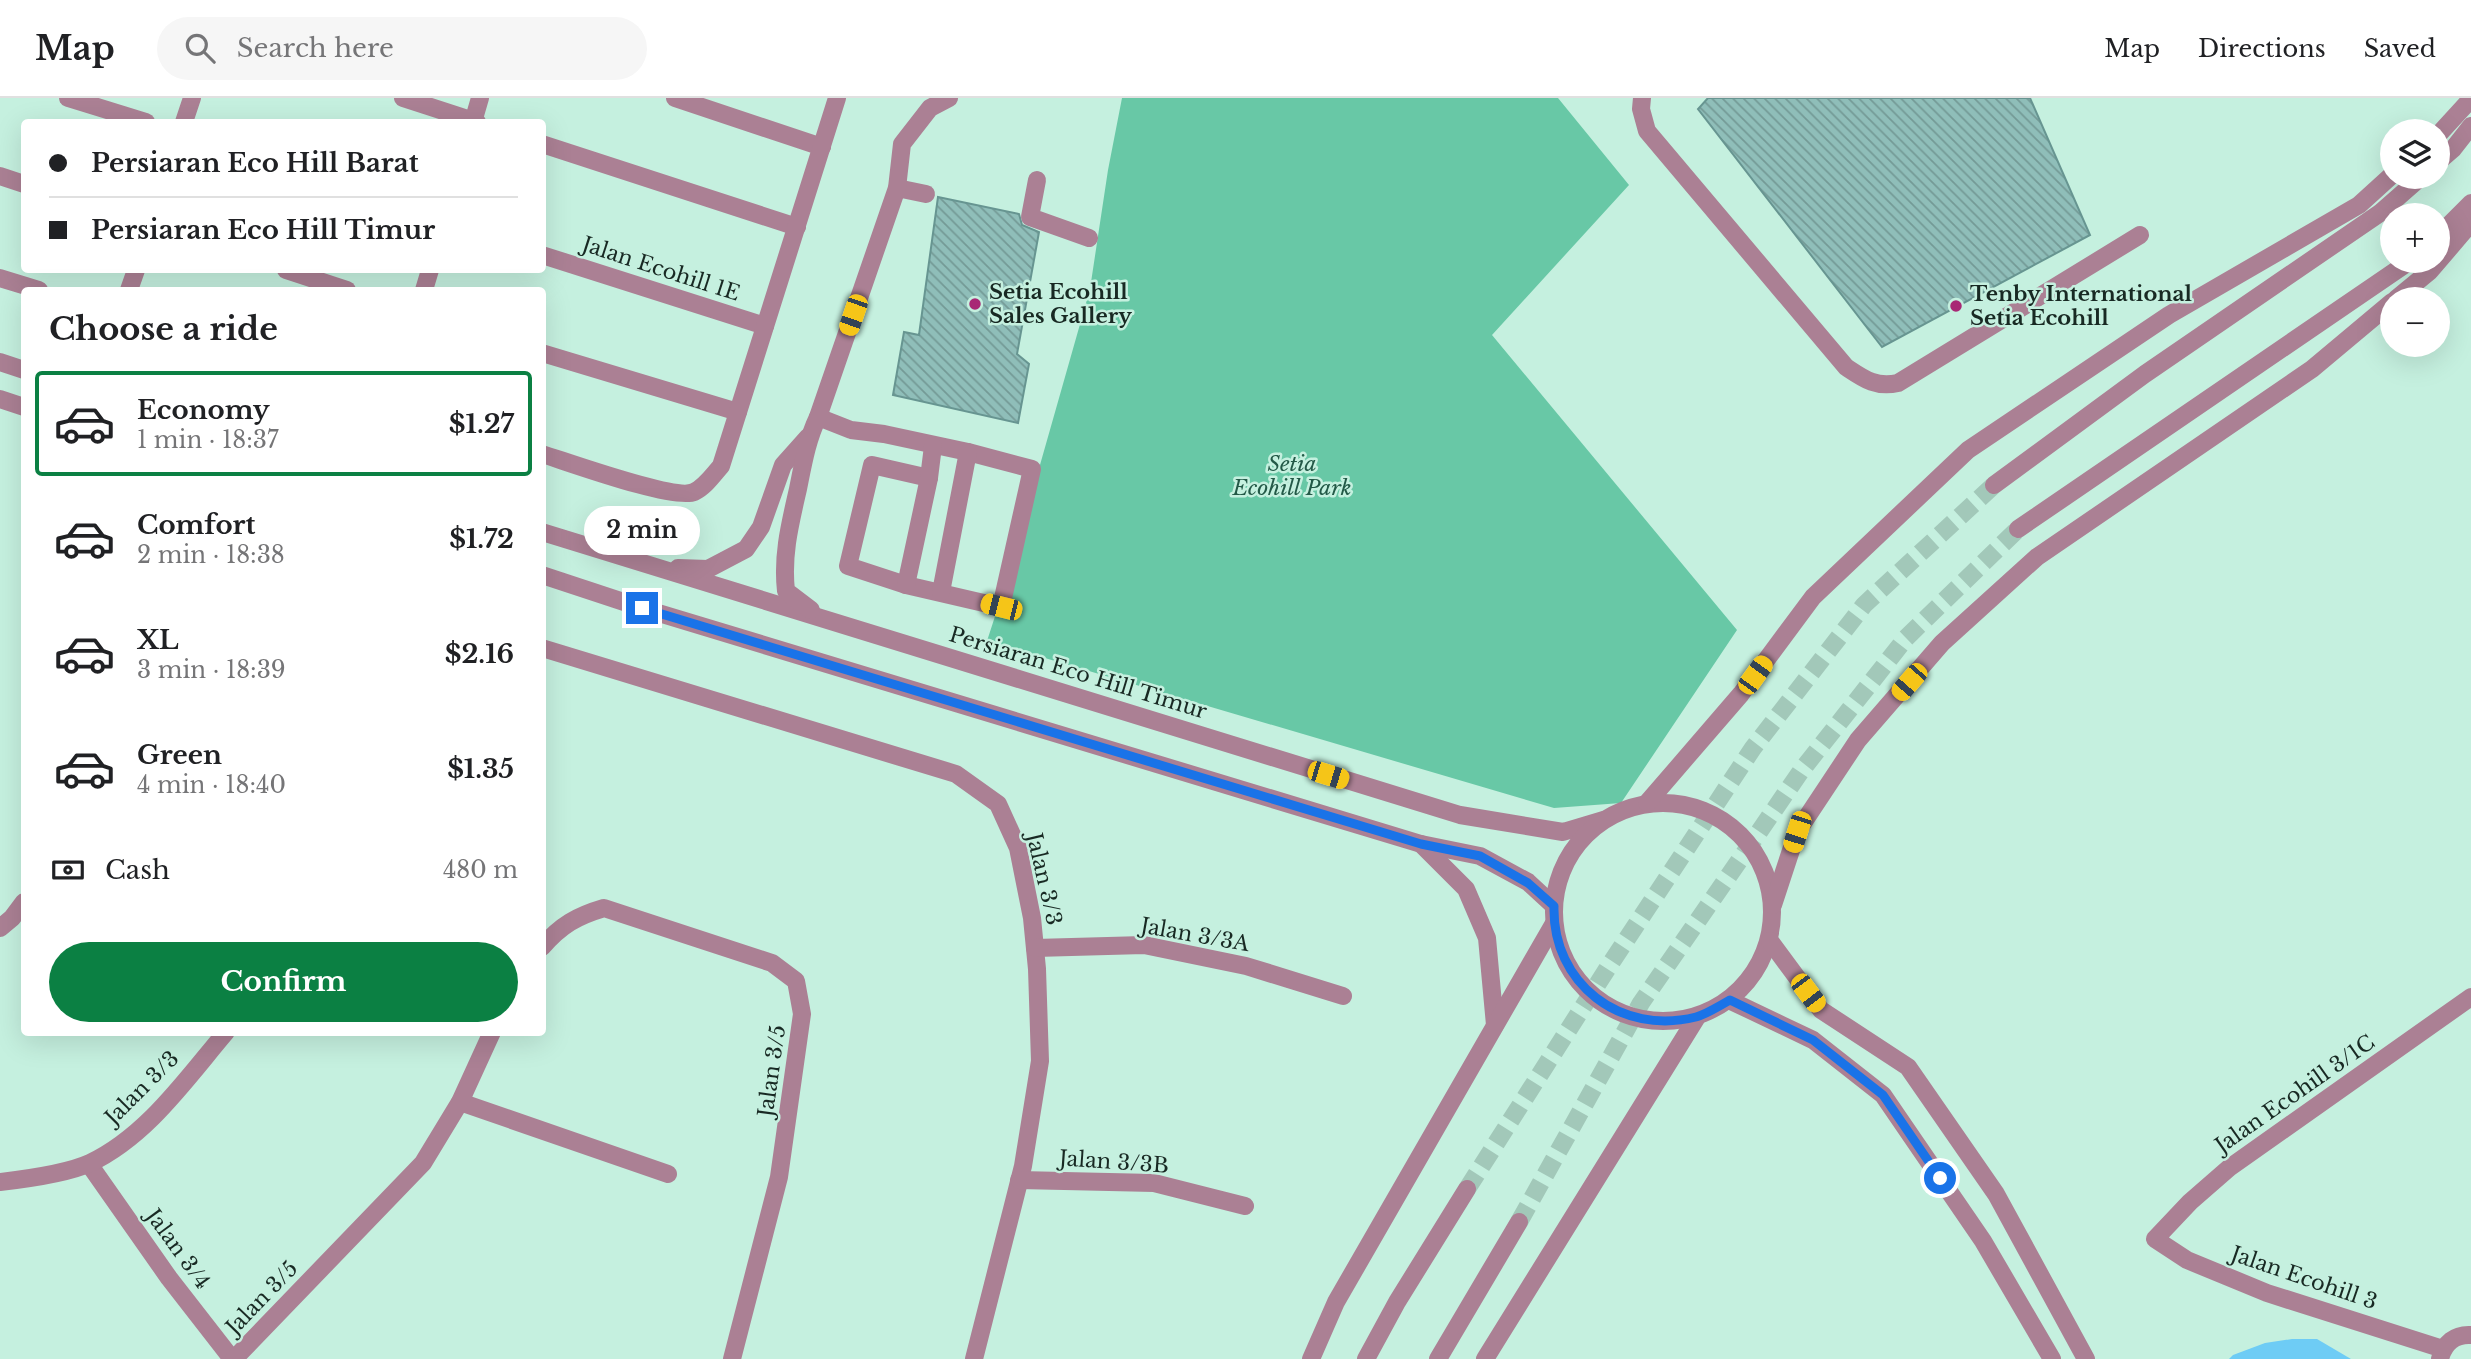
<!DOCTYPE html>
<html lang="en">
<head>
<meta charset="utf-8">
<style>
	:root { --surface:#fff; --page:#f6f6f6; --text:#202124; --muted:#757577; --line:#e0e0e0; --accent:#0b8043 }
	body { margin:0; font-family:"Libre Baskerville",serif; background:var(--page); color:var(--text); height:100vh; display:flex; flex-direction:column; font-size:26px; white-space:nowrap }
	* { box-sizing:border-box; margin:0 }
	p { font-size:23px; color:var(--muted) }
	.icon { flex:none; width:38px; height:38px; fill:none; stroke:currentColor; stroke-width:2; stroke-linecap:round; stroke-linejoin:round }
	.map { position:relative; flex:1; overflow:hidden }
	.drawer { position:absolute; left:21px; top:189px; width:525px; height:749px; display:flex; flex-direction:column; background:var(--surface); border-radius:7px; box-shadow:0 7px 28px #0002 }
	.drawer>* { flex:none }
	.guide { position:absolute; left:21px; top:21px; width:525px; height:154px; border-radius:7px; box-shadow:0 7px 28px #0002; display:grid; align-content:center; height:154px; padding:0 28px; background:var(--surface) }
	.controls { position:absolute; left:2380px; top:21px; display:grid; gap:14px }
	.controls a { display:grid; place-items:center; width:70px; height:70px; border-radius:50%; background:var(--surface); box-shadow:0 7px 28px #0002; font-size:35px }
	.end { position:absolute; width:32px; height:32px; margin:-16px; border:9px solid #1a73e8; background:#fff; box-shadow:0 0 0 4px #fff }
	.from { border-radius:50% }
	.bubble { position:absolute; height:49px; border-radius:24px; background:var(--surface); box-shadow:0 7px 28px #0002; font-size:23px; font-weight:700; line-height:49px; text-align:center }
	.car { position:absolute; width:21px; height:42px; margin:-21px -10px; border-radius:9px; box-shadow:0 0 5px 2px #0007; background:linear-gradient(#f5c518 24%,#345 0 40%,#f5c518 0 76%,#345 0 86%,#f5c518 0) }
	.guide b { display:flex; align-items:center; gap:24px; height:66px; font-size:26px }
	.guide b+b { border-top:2px solid var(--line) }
	.guide i { width:18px; height:18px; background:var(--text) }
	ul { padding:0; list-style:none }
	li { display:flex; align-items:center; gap:21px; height:105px; margin:0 14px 10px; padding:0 14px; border:4px solid transparent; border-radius:7px }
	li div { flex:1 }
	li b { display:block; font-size:26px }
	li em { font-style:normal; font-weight:700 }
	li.active { border-color:var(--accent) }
	li>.icon { width:63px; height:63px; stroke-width:1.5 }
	h2 { padding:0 28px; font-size:32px; line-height:84px }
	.pay { display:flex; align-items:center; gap:18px; height:77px; padding:0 28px; font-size:26px }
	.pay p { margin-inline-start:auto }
	.action { display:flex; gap:14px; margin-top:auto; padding:14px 28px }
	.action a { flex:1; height:80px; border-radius:42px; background:var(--accent); color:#fff; font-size:28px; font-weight:700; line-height:80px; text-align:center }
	header { display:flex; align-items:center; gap:42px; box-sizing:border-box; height:98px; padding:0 35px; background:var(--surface); border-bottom:2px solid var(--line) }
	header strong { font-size:33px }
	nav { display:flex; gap:38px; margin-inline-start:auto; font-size:24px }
	.search { width:490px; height:63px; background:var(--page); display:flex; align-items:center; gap:18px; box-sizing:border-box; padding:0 24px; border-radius:38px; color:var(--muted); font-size:26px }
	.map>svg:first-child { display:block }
	.park { fill:#68c8a6 }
	.water { fill:#6eccf5 }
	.building { fill:url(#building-back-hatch); stroke:#679591; stroke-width:2 }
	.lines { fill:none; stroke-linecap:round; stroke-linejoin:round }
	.minor-tunnel { stroke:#a2c8b9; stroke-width:18; stroke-dasharray:18 9; stroke-linecap:butt }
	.minor { stroke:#ab8094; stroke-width:18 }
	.route { stroke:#1a73e8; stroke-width:9 }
	.poi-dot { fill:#a82875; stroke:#c5f0df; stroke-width:2.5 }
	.labels { text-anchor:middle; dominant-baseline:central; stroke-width:5; stroke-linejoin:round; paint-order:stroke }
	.street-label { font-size:21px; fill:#182923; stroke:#c5f0df }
	.poi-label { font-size:21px; font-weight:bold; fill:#182923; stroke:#c5f0df; text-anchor:start }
	.park-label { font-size:21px; font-style:italic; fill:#235947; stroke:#c5f0df }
</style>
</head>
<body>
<header>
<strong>Map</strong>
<div class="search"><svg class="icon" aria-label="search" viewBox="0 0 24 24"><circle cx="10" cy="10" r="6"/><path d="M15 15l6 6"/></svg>Search here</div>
<nav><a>Map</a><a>Directions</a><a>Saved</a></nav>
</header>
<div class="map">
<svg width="2471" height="1261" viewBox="0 0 2471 1261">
	<defs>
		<pattern id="building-back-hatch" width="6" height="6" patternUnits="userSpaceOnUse" patternTransform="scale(1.75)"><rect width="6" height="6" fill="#8fbeb9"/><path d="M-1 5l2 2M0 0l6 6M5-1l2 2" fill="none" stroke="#749a96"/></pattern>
	</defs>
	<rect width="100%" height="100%" fill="#c5f0df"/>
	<!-- park -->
	<path class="park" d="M1122,0H1558L1629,87L1492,237L1737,532L1621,705L1554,710L987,543L1011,469L1090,191L1108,72Z"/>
	<!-- water -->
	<path class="water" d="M2292,1241H2317L2351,1261H2229L2233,1257L2265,1245Z"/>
	<!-- building -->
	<g class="building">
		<path d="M1708,0H2030L2090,137L1882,249L1698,11Z"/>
		<path d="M938,99L1019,116L1022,127L1039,134L1017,256L1029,266L1018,325L893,297L904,234L919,237Z"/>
	</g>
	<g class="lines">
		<!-- minor-tunnel -->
		<g class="minor-tunnel">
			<path d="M1467,1091L1609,868L1753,650L1864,507L1994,387"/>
			<path d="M1519,1124L1641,905L1801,673L1906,540L2018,431"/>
		</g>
		<!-- minor -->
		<g class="minor">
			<path d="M68,0L146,24"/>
			<path d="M403,0L477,24"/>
			<path d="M675,0L822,49"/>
			<path d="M1642,0L1641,11L1647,33L1846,269C1864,281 1876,290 1898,285L2140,137"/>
			<path d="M184,24L192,0"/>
			<path d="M473,24L480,0"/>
			<path d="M2438,37L2471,1"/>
			<path d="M542,46L797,129"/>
			<path d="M2438,64L2453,51L2471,28"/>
			<path d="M0,78L24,86"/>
			<path d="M1037,82L1030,119L1089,140"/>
			<path d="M897,90L926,96"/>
			<path d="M2438,138L2471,105"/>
			<path d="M542,157L765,228"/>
			<path d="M286,172L347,192"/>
			<path d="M0,180L39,192"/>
			<path d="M129,192L136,172"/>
			<path d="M424,192L430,172"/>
			<path d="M2396,201L2430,173L2471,125"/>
			<path d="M542,255L738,314"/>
			<path d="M0,264L24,272"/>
			<path d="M0,301L24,309"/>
			<path d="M818,319L851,332L884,336L968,354L1032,371L1001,509L906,487L848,468L872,367L929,380"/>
			<path d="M542,356C568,364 675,403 694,394C705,389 713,377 721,368L837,0"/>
			<path d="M1994,387L2145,276L2380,115L2421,79"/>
			<path d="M2018,431L2410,163"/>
			<path d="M542,434L1460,717L1563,734L1603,722"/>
			<path d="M678,470L708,471L746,451L761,429L783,367L808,339"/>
			<path d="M542,477L642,510L1421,746L1480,758L1528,784L1554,808"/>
			<path d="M906,487L929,380L933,348"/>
			<path d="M941,494L968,354"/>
			<path d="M811,512L786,493C782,457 790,426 798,391C803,366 807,342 818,319L897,90L902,46L930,10L949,0"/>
			<path d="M542,550L956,676L998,706L1018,750L1032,820L1037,871L1040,963L1023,1068L974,1261"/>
			<circle cx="1663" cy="814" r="109"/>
			<path d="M1647,705L1741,596L1813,499L1968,352L2169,217L2359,107L2392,77"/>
			<path d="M1421,746L1466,791L1487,840L1495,927"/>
			<path d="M1773,807L1797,734L1858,642L1942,545L2037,459L2312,271L2392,204"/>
			<path d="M0,830L12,820L24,804"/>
			<path d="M1770,843L1821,912L1908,969L1996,1096L2086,1261"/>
			<path d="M542,849C561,827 577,818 604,810L772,865L796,883L802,916L779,1079L732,1261"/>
			<path d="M1035,850L1144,847L1246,868L1343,898"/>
			<path d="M1729,902L1813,942L1883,997L1983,1143L2052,1261"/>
			<path d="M460,1004L668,1076"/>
			<path d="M89,1066L169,1180L232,1261"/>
			<path d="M1019,1082L1154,1085L1245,1108"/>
			<path d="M0,1084C26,1081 66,1076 90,1065C147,1038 186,981 226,934"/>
			<path d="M2443,1251L2267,1195L2187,1162L2155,1141L2190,1104L2229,1070L2471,899"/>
			<path d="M234,1261L423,1065L460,1004L492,934"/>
			<path d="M1311,1261L1336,1204L1553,827"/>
			<path d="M1366,1261L1397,1204L1467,1091"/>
			<path d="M1438,1261L1519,1124"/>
			<path d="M1485,1261L1697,919"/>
			<path d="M2440,1261C2444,1245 2455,1236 2471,1237"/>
		</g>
	</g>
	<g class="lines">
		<!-- route -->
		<path class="route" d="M642,510L1421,746L1480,758L1528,785L1554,808C1552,886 1621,938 1696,919C1707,916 1719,908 1730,902L1813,942L1883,997L1940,1080"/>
	</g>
	<!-- markers -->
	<g class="poi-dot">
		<circle cx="975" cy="206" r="7"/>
		<circle cx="1956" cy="208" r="7"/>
	</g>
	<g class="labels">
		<!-- street labels -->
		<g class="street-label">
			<text transform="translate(661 171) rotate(18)">Jalan Ecohill 1E</text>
			<text transform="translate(1078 575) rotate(17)">Persiaran Eco Hill Timur</text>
			<text transform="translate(1044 781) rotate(77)">Jalan 3/3</text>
			<text transform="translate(1195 837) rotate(10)">Jalan 3/3A</text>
			<text transform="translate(772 973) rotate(-82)">Jalan 3/5</text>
			<text transform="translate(142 990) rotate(-45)">Jalan 3/3</text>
			<text transform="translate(2295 996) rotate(-35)">Jalan Ecohill 3/1C</text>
			<text transform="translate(1114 1064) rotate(4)">Jalan 3/3B</text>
			<text transform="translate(178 1151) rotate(54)">Jalan 3/4</text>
			<text transform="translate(2304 1180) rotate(19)">Jalan Ecohill 3</text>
			<text transform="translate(262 1200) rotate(-46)">Jalan 3/5</text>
		</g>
		<!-- poi labels -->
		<g class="poi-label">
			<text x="989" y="194">Setia Ecohill<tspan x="989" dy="24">Sales Gallery</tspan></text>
			<text x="1970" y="196">Tenby International<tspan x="1970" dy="24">Setia Ecohill</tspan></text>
		</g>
		<!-- park labels -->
		<g class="park-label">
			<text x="1292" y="366">Setia<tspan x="1292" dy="24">Ecohill Park</tspan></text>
		</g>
	</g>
</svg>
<div class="controls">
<a><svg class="icon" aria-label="layers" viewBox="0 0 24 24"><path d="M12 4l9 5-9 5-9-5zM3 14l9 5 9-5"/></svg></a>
<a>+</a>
<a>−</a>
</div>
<i class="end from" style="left:1940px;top:1080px"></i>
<i class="end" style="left:642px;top:510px"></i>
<div class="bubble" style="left:584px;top:408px;width:116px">2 min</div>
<i class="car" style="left:853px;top:217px;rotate:199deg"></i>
<i class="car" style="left:1001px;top:509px;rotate:284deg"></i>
<i class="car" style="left:1755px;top:577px;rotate:36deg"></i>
<i class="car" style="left:1909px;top:584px;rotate:221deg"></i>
<i class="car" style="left:1328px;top:677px;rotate:107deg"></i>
<i class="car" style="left:1797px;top:734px;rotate:198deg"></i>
<i class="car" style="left:1808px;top:895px;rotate:143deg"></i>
<div class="guide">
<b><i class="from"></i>Persiaran Eco Hill Barat</b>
<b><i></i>Persiaran Eco Hill Timur</b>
</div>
<section class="drawer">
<h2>Choose a ride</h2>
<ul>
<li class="active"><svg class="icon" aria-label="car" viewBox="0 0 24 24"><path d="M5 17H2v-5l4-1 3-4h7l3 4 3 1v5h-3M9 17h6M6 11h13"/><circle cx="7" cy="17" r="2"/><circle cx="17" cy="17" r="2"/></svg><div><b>Economy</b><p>1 min · 18:37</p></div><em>$1.27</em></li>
<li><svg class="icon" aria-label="car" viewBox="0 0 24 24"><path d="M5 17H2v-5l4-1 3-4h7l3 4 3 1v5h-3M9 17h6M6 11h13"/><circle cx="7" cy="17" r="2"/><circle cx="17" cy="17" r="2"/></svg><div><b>Comfort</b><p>2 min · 18:38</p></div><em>$1.72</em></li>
<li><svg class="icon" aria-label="car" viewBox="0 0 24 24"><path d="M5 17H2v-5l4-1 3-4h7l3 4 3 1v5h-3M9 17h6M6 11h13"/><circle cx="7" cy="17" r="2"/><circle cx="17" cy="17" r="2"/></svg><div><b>XL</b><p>3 min · 18:39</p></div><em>$2.16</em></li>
<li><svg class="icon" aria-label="car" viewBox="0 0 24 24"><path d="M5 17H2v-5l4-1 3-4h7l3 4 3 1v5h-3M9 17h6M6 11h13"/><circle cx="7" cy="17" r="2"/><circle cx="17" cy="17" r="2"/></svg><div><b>Green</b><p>4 min · 18:40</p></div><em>$1.35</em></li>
</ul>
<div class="pay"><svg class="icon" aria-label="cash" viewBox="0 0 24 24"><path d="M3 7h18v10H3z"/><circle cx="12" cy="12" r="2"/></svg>Cash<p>480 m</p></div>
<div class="action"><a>Confirm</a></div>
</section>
</div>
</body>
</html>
